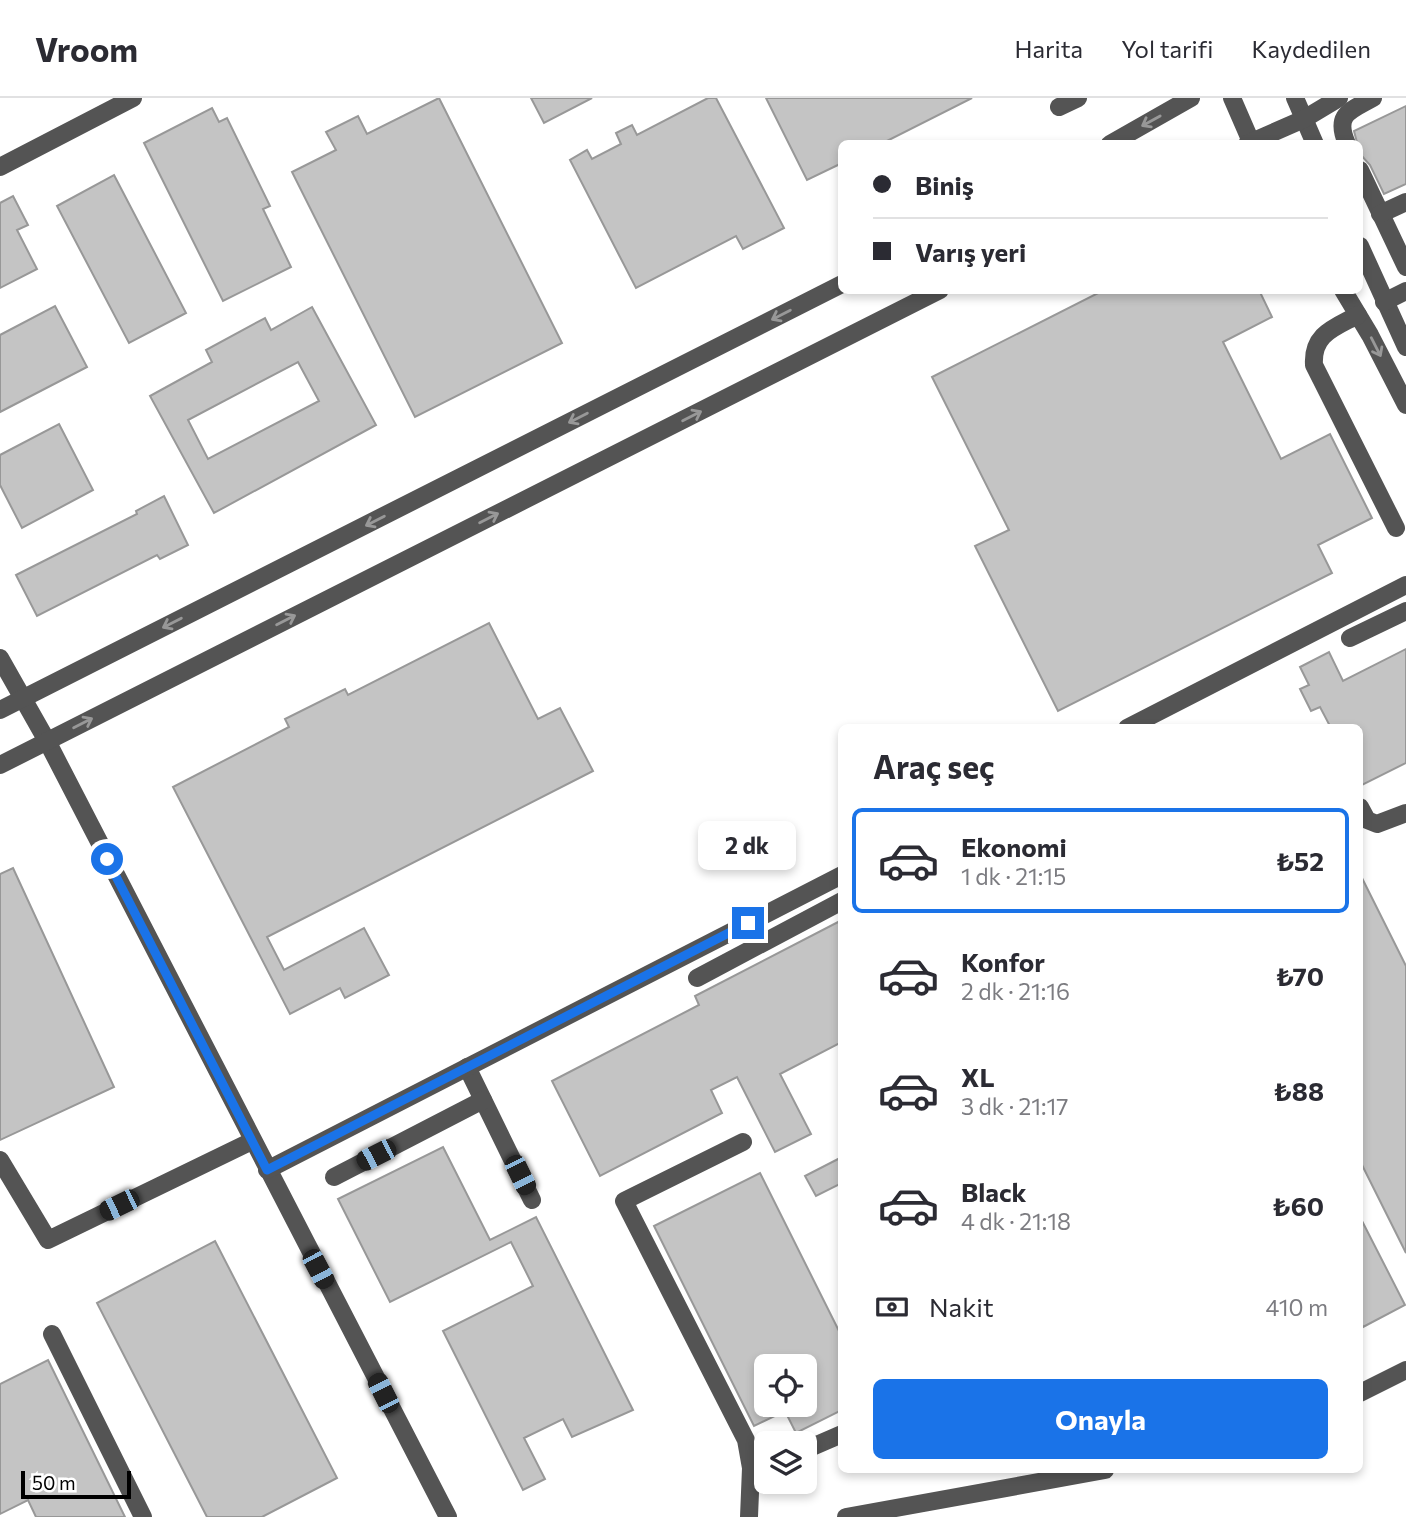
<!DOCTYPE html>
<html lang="tr">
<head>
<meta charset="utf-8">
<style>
	:root { --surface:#fff; --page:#f7f7f7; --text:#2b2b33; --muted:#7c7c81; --line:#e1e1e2; --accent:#1a73e8 }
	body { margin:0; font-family:Commissioner,sans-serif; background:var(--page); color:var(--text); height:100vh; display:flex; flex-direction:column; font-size:26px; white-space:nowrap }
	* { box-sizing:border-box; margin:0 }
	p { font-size:23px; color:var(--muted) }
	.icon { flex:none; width:38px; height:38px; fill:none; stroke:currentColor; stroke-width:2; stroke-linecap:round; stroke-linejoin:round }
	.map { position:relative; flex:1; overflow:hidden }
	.sheet { position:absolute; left:838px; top:626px; width:525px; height:749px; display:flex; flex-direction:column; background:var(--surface); border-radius:10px; box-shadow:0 4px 10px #0003 }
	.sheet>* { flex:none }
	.top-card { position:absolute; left:838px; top:42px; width:525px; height:154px; border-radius:10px; box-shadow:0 4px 10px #0003; display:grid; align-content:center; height:154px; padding:0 35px; background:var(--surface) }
	.tools { position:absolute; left:754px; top:1256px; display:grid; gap:14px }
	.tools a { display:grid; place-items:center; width:63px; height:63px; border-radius:10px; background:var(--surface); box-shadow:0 4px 10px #0003; font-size:35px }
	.scale { position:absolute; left:21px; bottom:18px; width:110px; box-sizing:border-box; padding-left:7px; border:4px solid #000; border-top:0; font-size:19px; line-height:24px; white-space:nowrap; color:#000; -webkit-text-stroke:5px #fff; paint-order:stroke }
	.end { position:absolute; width:32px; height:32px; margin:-16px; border:9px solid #1a73e8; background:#fff; box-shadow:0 0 0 4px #fff }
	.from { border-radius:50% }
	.bubble { position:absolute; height:49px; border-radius:10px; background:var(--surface); box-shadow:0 4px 10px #0003; font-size:23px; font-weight:700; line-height:49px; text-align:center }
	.car { position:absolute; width:21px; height:42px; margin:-21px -10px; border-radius:9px; box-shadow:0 0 5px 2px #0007; background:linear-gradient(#222 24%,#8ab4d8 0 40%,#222 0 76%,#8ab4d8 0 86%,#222 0) }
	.top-card b { display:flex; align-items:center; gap:24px; height:66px; font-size:26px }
	.top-card b+b { border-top:2px solid var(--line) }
	.top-card i { width:18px; height:18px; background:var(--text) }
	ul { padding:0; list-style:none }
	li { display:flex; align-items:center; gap:21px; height:105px; margin:0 14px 10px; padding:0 21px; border:4px solid transparent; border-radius:10px }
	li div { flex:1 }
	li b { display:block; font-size:26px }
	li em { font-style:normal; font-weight:700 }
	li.active { border-color:var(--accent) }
	li>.icon { width:63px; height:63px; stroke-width:1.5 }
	h2 { padding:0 35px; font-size:32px; line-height:84px }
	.pay { display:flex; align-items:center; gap:18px; height:77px; padding:0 35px; font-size:26px }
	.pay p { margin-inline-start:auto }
	.button { display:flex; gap:14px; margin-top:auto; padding:14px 35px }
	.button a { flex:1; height:80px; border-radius:10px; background:var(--accent); color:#fff; font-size:28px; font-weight:700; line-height:80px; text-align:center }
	header { display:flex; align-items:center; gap:42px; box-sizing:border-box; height:98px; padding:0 35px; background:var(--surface); border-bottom:2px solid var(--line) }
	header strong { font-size:33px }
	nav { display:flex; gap:38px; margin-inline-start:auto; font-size:24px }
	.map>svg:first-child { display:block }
	.building { fill:#c4c4c4; stroke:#989898; stroke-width:2; fill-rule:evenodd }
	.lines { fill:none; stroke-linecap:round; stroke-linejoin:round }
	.minor { stroke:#545454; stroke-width:18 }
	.oneway { stroke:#989898 }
	.route { stroke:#1a73e8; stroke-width:9 }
</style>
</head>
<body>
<header>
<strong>Vroom</strong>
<nav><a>Harita</a><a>Yol tarifi</a><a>Kaydedilen</a></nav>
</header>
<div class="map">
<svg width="1406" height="1419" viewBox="0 0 1406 1419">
	<rect width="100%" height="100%" fill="#fff"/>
	<!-- building -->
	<g class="building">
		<path d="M439,0L562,245L415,319L292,74L336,52L326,34L358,18L367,36Z"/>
		<path d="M531,0H592L544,25Z"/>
		<path d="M708,0H716L784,130L743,151L736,138L636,190L570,62L587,52L592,61L621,46L616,35L632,27L637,37Z"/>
		<path d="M766,0H972L881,46H842V65L807,82Z"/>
		<path d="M1406,8V86L1384,96L1370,67L1360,56L1354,33Z"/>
		<path d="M212,10L219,24L227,20L270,108L263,111L291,169L223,203L144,45Z"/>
		<path d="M114,77L186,215L129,245L57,108Z"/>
		<path d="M13,98L28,127L17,132L37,171L0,190V105Z"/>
		<path d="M1104,192H1259L1272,219L1223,244L1281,361L1330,336L1372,420L1318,447L1332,475L1058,613L975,448L1009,432L932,279Z"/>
		<path d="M55,208L87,269L0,314V237Z"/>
		<path d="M312,209L376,327L214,415L150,298L212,264L206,252L265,220L271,232ZM298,264L319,303L208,361L188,322Z"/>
		<path d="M59,326L93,392L22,430L0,387V357Z"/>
		<path d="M164,398L188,447L160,461L157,457L37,518L16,477L137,416L136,413Z"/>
		<path d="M489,525L538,621L560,610L593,673L267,839L284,872L364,830L389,877L345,900L340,890L290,916L173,689L289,629L285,621L345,591L348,597Z"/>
		<path d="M1406,551V665L1360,688V630H1331L1320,609L1311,613L1300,591L1309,587L1300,569L1329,554L1343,583Z"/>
		<path d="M13,770L114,989L0,1042V776Z"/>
		<path d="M1360,776L1406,868V1155L1360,1063Z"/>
		<path d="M842,822V944L780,976L811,1036L775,1054L737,979L711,992L722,1015L600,1078L552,983L699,907L695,898Z"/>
		<path d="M443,1049L490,1142L536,1119L633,1312L572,1339L563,1321L524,1340L545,1381L523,1392L443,1233L533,1188L511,1144L390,1204L338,1101Z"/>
		<path d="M842,1059V1085L816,1098L805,1078Z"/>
		<path d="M760,1075L842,1239V1312L796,1335L785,1313L754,1328L654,1128ZM766,1269H805V1307H766Z"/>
		<path d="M1360,1119L1405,1207L1363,1229L1360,1222Z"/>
		<path d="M215,1143L337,1380L262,1419H207L97,1205Z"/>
		<path d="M48,1262L125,1419H36L28,1402L0,1416V1286Z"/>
	</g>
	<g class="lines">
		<!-- minor -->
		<g class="minor">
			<path d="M1232,0L1252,46"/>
			<path d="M1295,0L1315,46"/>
			<path d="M1059,9L1078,0"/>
			<path d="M1110,46L1191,0"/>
			<path d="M1247,46L1304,21L1339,0"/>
			<path d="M1347,46C1334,16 1350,13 1373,0"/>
			<path d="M0,69L133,0"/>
			<path d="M1360,72L1406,169"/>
			<path d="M1380,116L1406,104"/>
			<path d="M1360,148L1406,249"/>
			<path d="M1343,192L1370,237L1406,307"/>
			<path d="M1384,204L1406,193"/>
			<path d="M1358,217C1334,230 1312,236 1314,267L1396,430"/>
			<path d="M1350,540L1406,513"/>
			<path d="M0,560L47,643L448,1419"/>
			<path d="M0,612L842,186"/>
			<path d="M1127,630L1406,487"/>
			<path d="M0,667L940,192"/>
			<path d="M1360,709L1367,722L1377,726L1406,715"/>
			<path d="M697,880L842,803"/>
			<path d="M467,969L532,1102"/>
			<path d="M743,1044L624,1103L746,1342L751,1370L749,1419"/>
			<path d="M0,1062L48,1142L252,1043"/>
			<path d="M267,1072L842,777"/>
			<path d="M334,1079L483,1002"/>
			<path d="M52,1236L143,1419"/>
			<path d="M1360,1295L1406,1272"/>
			<path d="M805,1352L842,1336"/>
			<path d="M846,1419L1105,1372"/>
		</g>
	</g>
	<!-- one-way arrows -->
	<defs><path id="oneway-shaft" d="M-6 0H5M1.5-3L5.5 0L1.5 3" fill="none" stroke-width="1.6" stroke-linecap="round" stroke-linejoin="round" transform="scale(1.75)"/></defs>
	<g class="oneway">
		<use href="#oneway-shaft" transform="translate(1151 23) rotate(151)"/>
		<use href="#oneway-shaft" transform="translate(781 217) rotate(153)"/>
		<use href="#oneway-shaft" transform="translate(1376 249) rotate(63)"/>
		<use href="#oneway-shaft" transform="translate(692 318) rotate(-27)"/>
		<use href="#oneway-shaft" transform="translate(578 320) rotate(153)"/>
		<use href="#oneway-shaft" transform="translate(489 420) rotate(-27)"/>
		<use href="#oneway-shaft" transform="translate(375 423) rotate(153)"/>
		<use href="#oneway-shaft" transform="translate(286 522) rotate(-27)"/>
		<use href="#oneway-shaft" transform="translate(172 525) rotate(153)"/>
		<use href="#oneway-shaft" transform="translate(83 625) rotate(-27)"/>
	</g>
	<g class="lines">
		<!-- route -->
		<path class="route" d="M107,761L267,1072L748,825"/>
	</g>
</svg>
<div class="tools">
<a><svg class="icon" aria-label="locate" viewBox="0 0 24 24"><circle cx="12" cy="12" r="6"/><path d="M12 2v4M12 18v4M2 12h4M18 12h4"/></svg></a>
<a><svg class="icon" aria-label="layers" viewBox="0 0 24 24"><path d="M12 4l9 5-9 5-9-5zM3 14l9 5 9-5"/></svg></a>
</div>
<div class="scale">50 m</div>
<i class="end from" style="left:107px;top:761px"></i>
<i class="end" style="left:748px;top:825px"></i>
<div class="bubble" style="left:698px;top:723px;width:98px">2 dk</div>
<i class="car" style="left:376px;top:1057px;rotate:243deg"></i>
<i class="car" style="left:520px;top:1077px;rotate:154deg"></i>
<i class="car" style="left:119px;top:1107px;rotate:244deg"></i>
<i class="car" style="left:318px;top:1171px;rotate:152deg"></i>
<i class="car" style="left:383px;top:1295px;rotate:333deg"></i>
<div class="top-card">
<b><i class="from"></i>Biniş</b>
<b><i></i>Varış yeri</b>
</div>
<section class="sheet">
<h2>Araç seç</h2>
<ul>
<li class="active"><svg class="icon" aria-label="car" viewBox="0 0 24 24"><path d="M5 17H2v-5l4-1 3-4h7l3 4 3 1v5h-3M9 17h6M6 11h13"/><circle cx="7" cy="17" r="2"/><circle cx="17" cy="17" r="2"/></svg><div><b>Ekonomi</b><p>1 dk · 21:15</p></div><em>₺52</em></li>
<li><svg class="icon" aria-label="car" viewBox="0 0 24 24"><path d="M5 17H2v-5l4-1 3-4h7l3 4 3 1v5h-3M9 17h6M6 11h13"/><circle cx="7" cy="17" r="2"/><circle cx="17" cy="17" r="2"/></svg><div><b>Konfor</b><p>2 dk · 21:16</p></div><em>₺70</em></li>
<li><svg class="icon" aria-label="car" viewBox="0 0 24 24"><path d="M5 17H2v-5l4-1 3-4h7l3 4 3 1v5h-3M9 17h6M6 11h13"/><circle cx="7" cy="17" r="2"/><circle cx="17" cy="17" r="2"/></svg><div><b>XL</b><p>3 dk · 21:17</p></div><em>₺88</em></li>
<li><svg class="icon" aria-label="car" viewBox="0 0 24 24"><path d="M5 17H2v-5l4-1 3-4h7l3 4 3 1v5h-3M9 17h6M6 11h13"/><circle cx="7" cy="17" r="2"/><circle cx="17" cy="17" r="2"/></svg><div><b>Black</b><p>4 dk · 21:18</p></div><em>₺60</em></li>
</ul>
<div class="pay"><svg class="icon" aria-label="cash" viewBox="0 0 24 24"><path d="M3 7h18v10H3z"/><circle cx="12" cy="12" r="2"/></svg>Nakit<p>410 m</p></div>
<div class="button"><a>Onayla</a></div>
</section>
</div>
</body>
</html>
